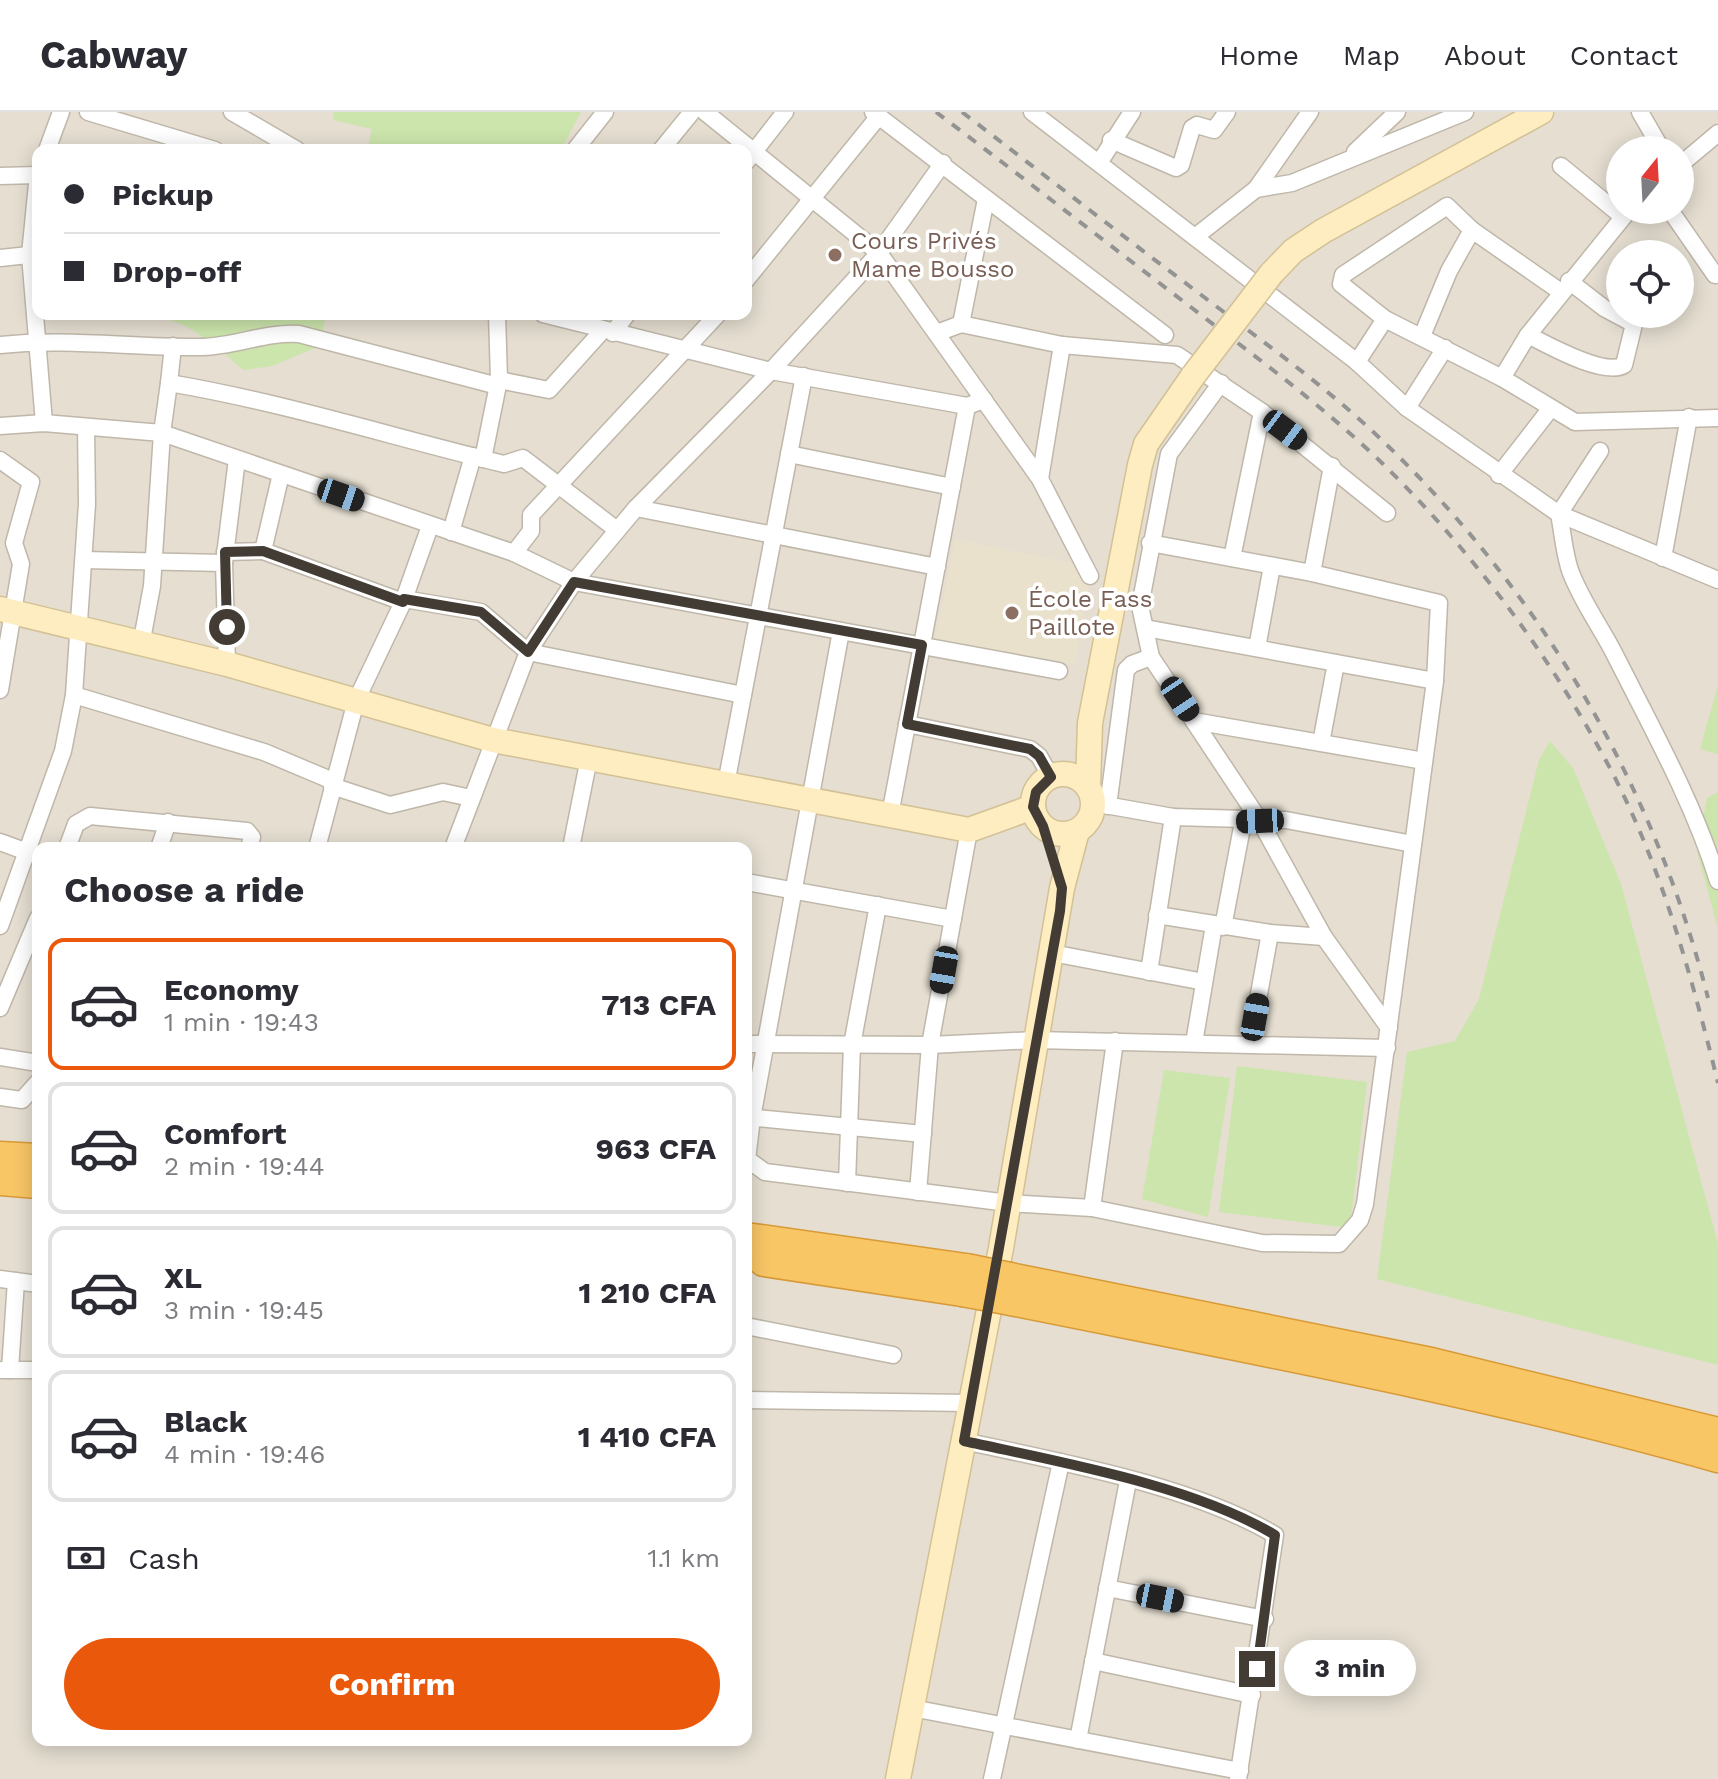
<!DOCTYPE html>
<html lang="en">
<head>
<meta charset="utf-8">
<style>
	:root { --surface:#fff; --page:#f2f2f3; --text:#2b2b33; --muted:#7c7c81; --line:#e1e1e2; --accent:#ea580c }
	body { margin:0; font-family:"Work Sans",sans-serif; background:var(--page); color:var(--text); height:100vh; display:flex; flex-direction:column; font-size:30px; white-space:nowrap }
	* { box-sizing:border-box; margin:0 }
	p { font-size:26px; color:var(--muted) }
	.icon { flex:none; width:44px; height:44px; fill:none; stroke:currentColor; stroke-width:2; stroke-linecap:round; stroke-linejoin:round }
	.map { position:relative; flex:1; overflow:hidden }
	.sheet { position:absolute; left:32px; top:730px; width:720px; height:904px; display:flex; flex-direction:column; background:var(--surface); border-radius:16px; box-shadow:0 4px 20px #0003 }
	.sheet>* { flex:none }
	.guide { position:absolute; left:32px; top:32px; width:720px; height:176px; border-radius:16px; box-shadow:0 4px 20px #0003; display:grid; align-content:center; height:176px; padding:0 32px; background:var(--surface) }
	.needle { width:52px; rotate:18deg }
	.controls { position:absolute; left:1606px; top:24px; display:grid; gap:16px }
	.controls a { display:grid; place-items:center; width:88px; height:88px; border-radius:50%; background:var(--surface); box-shadow:0 4px 20px #0003; font-size:40px }
	.end { position:absolute; width:36px; height:36px; margin:-18px; border:10px solid #423c34; background:#fff; box-shadow:0 0 0 4px #fff }
	.from { border-radius:50% }
	.bubble { position:absolute; height:56px; border-radius:28px; background:var(--surface); box-shadow:0 4px 20px #0003; font-size:26px; font-weight:700; line-height:56px; text-align:center }
	.car { position:absolute; width:24px; height:48px; margin:-24px -12px; border-radius:10px; box-shadow:0 0 6px 2px #0007; background:linear-gradient(#222 24%,#8ab4d8 0 40%,#222 0 76%,#8ab4d8 0 86%,#222 0) }
	.guide b { display:flex; align-items:center; gap:28px; height:76px; font-size:30px }
	.guide b+b { border-top:2px solid var(--line) }
	.guide i { width:20px; height:20px; background:var(--text) }
	ul { padding:0; list-style:none }
	li { display:flex; align-items:center; gap:24px; height:132px; margin:0 16px 12px; padding:0 16px; border:4px solid var(--line); border-radius:16px }
	li div { flex:1 }
	li b { display:block; font-size:30px }
	li em { font-style:normal; font-weight:700 }
	li.on { border-color:var(--accent) }
	li>.icon { width:72px; height:72px; stroke-width:1.5 }
	h2 { padding:0 32px; font-size:36px; line-height:96px }
	.pay { display:flex; align-items:center; gap:20px; height:88px; padding:0 32px; font-size:30px }
	.pay p { margin-inline-start:auto }
	.action { display:flex; gap:16px; margin-top:auto; padding:16px 32px }
	.action a { flex:1; height:92px; border-radius:48px; background:var(--accent); color:#fff; font-size:32px; font-weight:700; line-height:92px; text-align:center }
	header { display:flex; align-items:center; gap:48px; box-sizing:border-box; height:112px; padding:0 40px; background:var(--surface); border-bottom:2px solid var(--line) }
	header strong { font-size:38px }
	nav { display:flex; gap:44px; margin-inline-start:auto; font-size:28px }
	.map>svg:first-child { display:block }
	.residential { fill:#e5ded1; fill-rule:evenodd }
	.education { fill:#eae1cd }
	.green { fill:#cce5ac }
	.lines { fill:none; stroke-linecap:round; stroke-linejoin:round }
	.street-casing { stroke:#bfb7a9; stroke-width:19 }
	.secondary-casing { stroke:#d3c196; stroke-width:27 }
	.highway-casing { stroke:#d89a36; stroke-width:33 }
	.street { stroke:#fff; stroke-width:16 }
	.secondary { stroke:#fdedc1; stroke-width:24 }
	.highway { stroke:#f9c666; stroke-width:30 }
	.rail { stroke:#939393; stroke-width:4; stroke-dasharray:10 10; stroke-linecap:butt }
	.secondary-bridge-casing { stroke:#d3c196; stroke-width:27; stroke-linecap:butt }
	.highway-bridge-casing { stroke:#d89a36; stroke-width:33; stroke-linecap:butt }
	.secondary-bridge { stroke:#fdedc1; stroke-width:24 }
	.highway-bridge { stroke:#f9c666; stroke-width:30 }
	.route { stroke:#423c34; stroke-width:10 }
	.education-dot { fill:#8d6e63; stroke:#fff; stroke-width:3 }
	.labels { text-anchor:middle; dominant-baseline:central; stroke-width:7; stroke-linejoin:round; paint-order:stroke }
	.education-label { font-size:24px; fill:#785e54; stroke:#fff; text-anchor:start }
</style>
</head>
<body>
<header>
<strong>Cabway</strong>
<nav><a>Home</a><a>Map</a><a>About</a><a>Contact</a></nav>
</header>
<div class="map">
<svg width="1718" height="1667" viewBox="0 0 1718 1667">
	<rect width="100%" height="100%" fill="#f1ede3"/>
	<!-- residential -->
	<path class="residential" d="M0,0H1718V1667H0ZM38,38H746V202H38ZM1620,38H1680V98H1620ZM1620,142H1680V202H1620ZM38,736H746V1628H38Z"/>
	<!-- education -->
	<path class="education" d="M955,427L1077,452L1089,474L1075,552L935,528Z"/>
	<!-- green -->
	<g class="green">
		<path d="M334,0H581L561,38H367L372,17L333,8Z"/>
		<path d="M148,202H326L320,234L272,254L243,258C215,232 186,208 148,202Z"/>
		<path d="M1718,573V642L1700,637Z"/>
		<path d="M1550,629L1573,656L1621,772L1718,1132V1253L1377,1167L1407,940L1455,929L1479,887L1539,648Z"/>
		<path d="M1718,680V817L1697,739L1707,686Z"/>
		<path d="M1237,954L1367,970L1350,1116L1219,1100Z"/>
		<path d="M1164,958L1230,966L1208,1105L1142,1087Z"/>
	</g>
	<g class="lines">
		<!-- street casing -->
		<g class="street-casing">
			<g id="street">
				<path d="M88,0L215,38"/>
				<path d="M232,0L297,38"/>
				<path d="M705,0L879,141L1040,367L1090,464"/>
				<path d="M873,0L1165,223"/>
				<path d="M1032,0L1357,250L1407,296L1559,402C1563,421 1564,443 1571,461C1583,492 1603,518 1617,547C1654,620 1694,692 1718,769"/>
				<path d="M1640,0L1662,38"/>
				<path d="M1111,28L1176,56L1181,53L1192,16L1197,13L1214,18L1227,0"/>
				<path d="M47,38L61,0"/>
				<path d="M575,38L605,0"/>
				<path d="M661,38L692,0"/>
				<path d="M1355,40L1397,0"/>
				<path d="M746,50L785,0"/>
				<path d="M1099,51L1132,0"/>
				<path d="M1680,53L1718,21"/>
				<path d="M1561,54L1622,104"/>
				<path d="M38,62L30,143L44,311"/>
				<path d="M0,64L38,63"/>
				<path d="M1256,77L1310,0"/>
				<path d="M1670,98L1715,163"/>
				<path d="M1195,125L1256,77L1292,71L1465,0"/>
				<path d="M0,146L38,142"/>
				<path d="M746,168L879,4"/>
				<path d="M1561,180L1472,118L1447,94L1343,163L1341,172L1385,207L1502,266L1575,310L1718,306"/>
				<path d="M543,202L771,259L967,294L984,288"/>
				<path d="M961,212L986,87"/>
				<path d="M613,221L627,202"/>
				<path d="M937,221L961,212L1062,233L1177,243L1262,300L1387,401"/>
				<path d="M1528,223C1548,233 1604,265 1624,253L1634,212L1604,196L1569,169"/>
				<path d="M1422,224L1449,159L1472,118"/>
				<path d="M0,233C68,226 135,236 203,235C236,234 265,220 299,222L498,274"/>
				<path d="M1357,250L1385,207"/>
				<path d="M1502,266L1528,223L1629,98"/>
				<path d="M499,268L549,278L603,218"/>
				<path d="M169,271L173,234"/>
				<path d="M1221,271L1169,342L1140,494L1151,545L1260,709L1324,825L1389,916"/>
				<path d="M1407,296L1445,236"/>
				<path d="M0,314L44,311L162,321L169,271C282,290 392,325 504,352L523,346L617,418"/>
				<path d="M1600,339L1559,402L1718,468"/>
				<path d="M789,342L952,375"/>
				<path d="M483,347L499,268L497,202"/>
				<path d="M0,348L31,370L14,431L21,452L0,578"/>
				<path d="M281,362L263,439L403,490"/>
				<path d="M1499,363L1551,296"/>
				<path d="M1040,367L1062,233"/>
				<path d="M636,396L937,455"/>
				<path d="M451,420L473,344"/>
				<path d="M225,440L263,439"/>
				<path d="M514,441L531,419V403L718,202"/>
				<path d="M1232,446L1262,300"/>
				<path d="M1663,446L1689,305"/>
				<path d="M84,448L224,451L227,552"/>
				<path d="M224,451L237,347"/>
				<path d="M1312,461L1332,354"/>
				<path d="M404,487L481,500L528,540L743,583"/>
				<path d="M1145,516L1435,569"/>
				<path d="M841,519L752,1006L747,1047L765,1060L1008,1091L1092,1096L1262,1131L1339,1132L1360,1108L1365,1092L1435,569L1439,491L1312,461L1150,431"/>
				<path d="M141,533L152,474L162,321L514,441L574,470L1059,559"/>
				<path d="M1257,536L1272,454"/>
				<path d="M74,583L264,640L333,669"/>
				<path d="M1194,609L1424,649"/>
				<path d="M907,612L1030,637L1039,644L1051,665"/>
				<path d="M1321,631L1336,551"/>
				<path d="M726,672L804,264"/>
				<path d="M332,674L390,693L443,680L471,686"/>
				<path d="M1094,691L1173,705L1286,708L1413,732"/>
				<path d="M1108,694L1126,558L1132,552L1151,545"/>
				<path d="M890,703L967,294"/>
				<path d="M0,730L38,744"/>
				<path d="M67,736L76,712L90,704L247,719L252,725L249,736"/>
				<path d="M159,736L168,710"/>
				<path d="M317,736L356,589L403,490L430,414"/>
				<path d="M453,736L528,540L574,470L636,396L771,259L879,141L943,51"/>
				<path d="M571,736L589,646"/>
				<path d="M746,770L953,807"/>
				<path d="M1157,803L1270,821L1324,825"/>
				<path d="M0,814L63,639L74,583L87,392L86,315"/>
				<path d="M1223,815L1243,710"/>
				<path d="M1052,841L1204,870"/>
				<path d="M1149,860L1173,705"/>
				<path d="M0,896L38,806"/>
				<path d="M1194,931L1214,813"/>
				<path d="M746,932L930,933L1035,928L1387,936"/>
				<path d="M1250,932L1270,821"/>
				<path d="M0,945L38,951"/>
				<path d="M0,985L22,988L38,970"/>
				<path d="M746,1005L923,1022"/>
				<path d="M847,1071L852,933L878,793"/>
				<path d="M918,1080L930,933L969,718"/>
				<path d="M1092,1096L1115,929"/>
				<path d="M0,1167L38,1172"/>
				<path d="M746,1214L893,1243"/>
				<path d="M2,1258H38"/>
				<path d="M10,1258L16,1169"/>
				<path d="M746,1288L971,1291"/>
				<path d="M964,1329C1060,1350 1191,1373 1275,1423L1238,1667"/>
				<path d="M1107,1476L1265,1507"/>
				<path d="M1093,1549L1252,1583"/>
				<path d="M912,1596L1240,1659"/>
				<path d="M1078,1628L1128,1369"/>
				<path d="M992,1667L1061,1350"/>
			</g>
		</g>
		<!-- secondary casing -->
		<g class="secondary-casing">
			<g id="secondary">
				<path d="M1271,162L1293,139L1323,119L1541,0"/>
				<path d="M0,497L227,552L493,628L969,718L1033,695"/>
				<circle cx="1063" cy="692" r="30"/>
				<path d="M1088,674L1090,611L1140,353L1146,332L1193,264"/>
				<path d="M898,1667L1001,1136L1062,776L1077,719"/>
			</g>
		</g>
		<!-- highway casing -->
		<g class="highway-casing">
			<g id="highway">
				<path d="M0,1045L38,1047"/>
				<path d="M0,1068L38,1071"/>
				<path d="M746,1126L966,1157"/>
				<path d="M764,1149L962,1179"/>
				<path d="M1010,1166L1431,1251L1718,1321"/>
				<path d="M1006,1187C1244,1235 1484,1279 1718,1345"/>
			</g>
		</g>
		<!-- street -->
		<use href="#street" class="street"/>
		<!-- secondary -->
		<use href="#secondary" class="secondary"/>
		<!-- highway -->
		<use href="#highway" class="highway"/>
		<!-- rail -->
		<g class="rail">
			<path d="M936,0C1022,65 1107,131 1192,196C1257,246 1323,294 1382,351C1474,441 1552,546 1612,660C1662,756 1692,866 1718,971"/>
			<path d="M962,0C1039,59 1115,118 1192,176C1259,227 1329,276 1389,335C1544,486 1655,676 1708,886"/>
		</g>
		<!-- secondary-bridge casing -->
		<g class="secondary-bridge-casing">
			<path id="secondary-bridge" d="M1193,264L1271,162"/>
		</g>
		<!-- highway-bridge casing -->
		<g class="highway-bridge-casing">
			<g id="highway-bridge">
				<path d="M966,1157L1010,1166"/>
				<path d="M962,1179L1006,1187"/>
			</g>
		</g>
		<!-- secondary-bridge -->
		<use href="#secondary-bridge" class="secondary-bridge"/>
		<!-- highway-bridge -->
		<use href="#highway-bridge" class="highway-bridge"/>
	</g>
	<g class="lines">
		<!-- route -->
		<path class="route" d="M227,515L225,440L263,439L403,490L404,487L481,500L528,540L574,470L922,533L907,612L1030,637L1039,644L1051,665L1036,680L1033,695L1043,714L1062,776L1060,799L964,1329C1059,1350 1192,1373 1275,1423L1257,1557"/>
	</g>
	<!-- markers -->
	<g class="education-dot">
		<circle cx="835" cy="143" r="8"/>
		<circle cx="1012" cy="501" r="8"/>
	</g>
	<g class="labels">
		<!-- education labels -->
		<g class="education-label">
			<text x="851" y="129">Cours Privés<tspan x="851" dy="28">Mame Bousso</tspan></text>
			<text x="1028" y="487">École Fass<tspan x="1028" dy="28">Paillote</tspan></text>
		</g>
	</g>
</svg>
<div class="controls">
<a><svg class="needle" viewBox="-14 -14 28 28"><path d="M0-13l5 13h-10z" fill="#e53935"/><path d="M0 13l5-13h-10z" fill="#7c7c81"/></svg></a>
<a><svg class="icon" aria-label="locate" viewBox="0 0 24 24"><circle cx="12" cy="12" r="6"/><path d="M12 2v4M12 18v4M2 12h4M18 12h4"/></svg></a>
</div>
<i class="end from" style="left:227px;top:515px"></i>
<i class="end" style="left:1257px;top:1557px"></i>
<div class="bubble" style="left:1284px;top:1528px;width:132px">3 min</div>
<i class="car" style="left:1285px;top:318px;rotate:127deg"></i>
<i class="car" style="left:341px;top:383px;rotate:109deg"></i>
<i class="car" style="left:1180px;top:587px;rotate:146deg"></i>
<i class="car" style="left:1260px;top:709px;rotate:268deg"></i>
<i class="car" style="left:944px;top:858px;rotate:190deg"></i>
<i class="car" style="left:1255px;top:905px;rotate:10deg"></i>
<i class="car" style="left:1160px;top:1486px;rotate:101deg"></i>
<div class="guide">
<b><i class="from"></i>Pickup</b>
<b><i></i>Drop-off</b>
</div>
<section class="sheet">
<h2>Choose a ride</h2>
<ul>
<li class="on"><svg class="icon" aria-label="car" viewBox="0 0 24 24"><path d="M5 17H2v-5l4-1 3-4h7l3 4 3 1v5h-3M9 17h6M6 11h13"/><circle cx="7" cy="17" r="2"/><circle cx="17" cy="17" r="2"/></svg><div><b>Economy</b><p>1 min · 19:43</p></div><em>713 CFA</em></li>
<li><svg class="icon" aria-label="car" viewBox="0 0 24 24"><path d="M5 17H2v-5l4-1 3-4h7l3 4 3 1v5h-3M9 17h6M6 11h13"/><circle cx="7" cy="17" r="2"/><circle cx="17" cy="17" r="2"/></svg><div><b>Comfort</b><p>2 min · 19:44</p></div><em>963 CFA</em></li>
<li><svg class="icon" aria-label="car" viewBox="0 0 24 24"><path d="M5 17H2v-5l4-1 3-4h7l3 4 3 1v5h-3M9 17h6M6 11h13"/><circle cx="7" cy="17" r="2"/><circle cx="17" cy="17" r="2"/></svg><div><b>XL</b><p>3 min · 19:45</p></div><em>1 210 CFA</em></li>
<li><svg class="icon" aria-label="car" viewBox="0 0 24 24"><path d="M5 17H2v-5l4-1 3-4h7l3 4 3 1v5h-3M9 17h6M6 11h13"/><circle cx="7" cy="17" r="2"/><circle cx="17" cy="17" r="2"/></svg><div><b>Black</b><p>4 min · 19:46</p></div><em>1 410 CFA</em></li>
</ul>
<div class="pay"><svg class="icon" aria-label="cash" viewBox="0 0 24 24"><path d="M3 7h18v10H3z"/><circle cx="12" cy="12" r="2"/></svg>Cash<p>1.1 km</p></div>
<div class="action"><a>Confirm</a></div>
</section>
</div>
</body>
</html>
